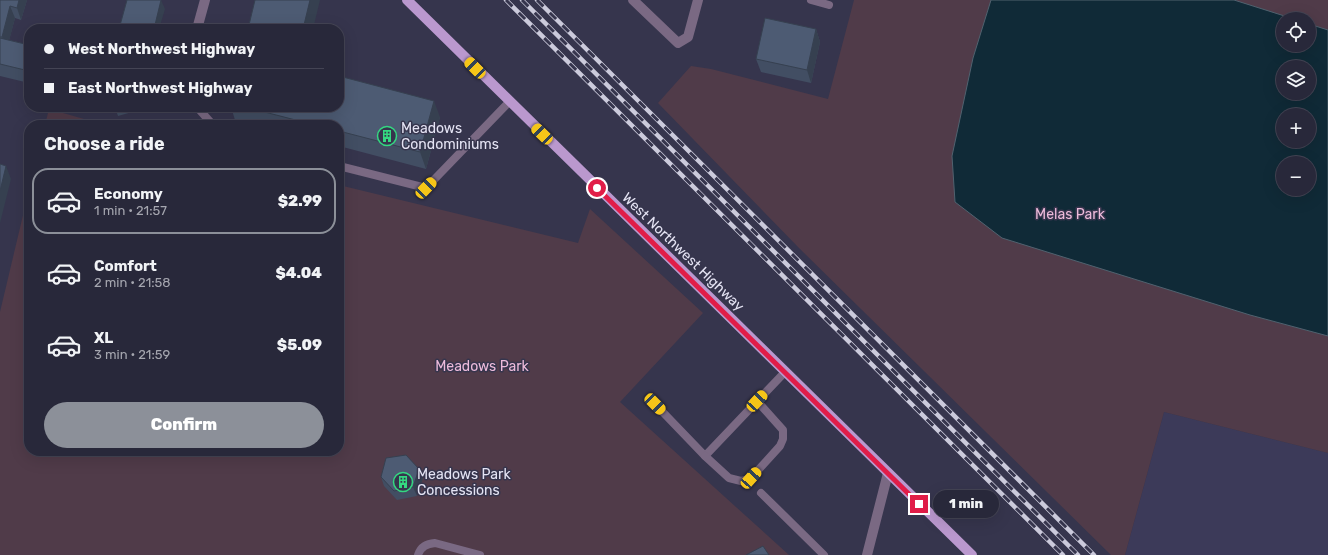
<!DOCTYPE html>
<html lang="en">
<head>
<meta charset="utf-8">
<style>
	:root { --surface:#28283a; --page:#343445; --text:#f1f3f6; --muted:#a5a6af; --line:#444454; --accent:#8c9099 }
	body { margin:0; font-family:Rubik,sans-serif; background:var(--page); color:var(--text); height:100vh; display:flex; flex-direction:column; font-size:15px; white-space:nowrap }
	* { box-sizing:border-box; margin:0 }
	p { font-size:13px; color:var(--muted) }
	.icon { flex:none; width:22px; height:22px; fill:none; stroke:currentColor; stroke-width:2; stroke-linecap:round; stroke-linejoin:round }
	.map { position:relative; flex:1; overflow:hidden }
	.sheet { position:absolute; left:24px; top:120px; width:320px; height:336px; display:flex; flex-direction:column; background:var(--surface); border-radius:16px; box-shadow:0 4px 16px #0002,0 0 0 1px var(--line) }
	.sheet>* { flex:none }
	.hud { position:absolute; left:24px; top:24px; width:320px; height:88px; border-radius:16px; box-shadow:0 4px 16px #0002,0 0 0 1px var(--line); display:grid; align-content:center; height:88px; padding:0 20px; background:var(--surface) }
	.fabs { position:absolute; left:1276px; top:12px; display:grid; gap:8px }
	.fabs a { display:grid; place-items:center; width:40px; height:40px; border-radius:50%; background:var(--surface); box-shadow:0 4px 16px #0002,0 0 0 1px var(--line); font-size:20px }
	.end { position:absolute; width:18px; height:18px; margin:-9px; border:5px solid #e11d48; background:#fff; box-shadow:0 0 0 2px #fff }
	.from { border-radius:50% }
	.bubble { position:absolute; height:28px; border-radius:14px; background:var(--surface); box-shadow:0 4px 16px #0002,0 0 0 1px var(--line); font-size:13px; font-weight:800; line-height:28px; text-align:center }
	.car { position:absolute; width:12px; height:24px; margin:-12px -6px; border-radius:5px; box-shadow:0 0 3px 1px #0007; background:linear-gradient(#f5c518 24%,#345 0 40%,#f5c518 0 76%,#345 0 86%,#f5c518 0) }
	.hud b { display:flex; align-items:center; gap:14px; height:38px; font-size:15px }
	.hud b+b { border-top:1px solid var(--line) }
	.hud i { width:10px; height:10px; background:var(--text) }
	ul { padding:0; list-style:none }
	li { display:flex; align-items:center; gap:12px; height:66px; margin:0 8px 6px; padding:0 12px; border:2px solid transparent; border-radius:16px }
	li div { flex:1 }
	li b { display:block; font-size:15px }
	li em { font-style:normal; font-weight:800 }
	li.active { border-color:var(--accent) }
	li>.icon { width:36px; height:36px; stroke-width:1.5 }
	h2 { padding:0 20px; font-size:18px; line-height:48px }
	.primary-button { display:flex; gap:8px; margin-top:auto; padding:8px 20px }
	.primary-button a { flex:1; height:46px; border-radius:24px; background:var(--accent); color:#fff; font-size:16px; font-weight:800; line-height:46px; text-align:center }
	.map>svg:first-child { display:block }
	.built { fill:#3c3a59 }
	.green { fill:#503b49; fill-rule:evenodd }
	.water { fill:#102a37; stroke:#50626f; fill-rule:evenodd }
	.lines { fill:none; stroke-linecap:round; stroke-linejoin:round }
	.lane { stroke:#7a6983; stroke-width:8 }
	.street { stroke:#7a6983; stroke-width:10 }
	.primary { stroke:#ba98ce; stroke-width:10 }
	.rail-casing { stroke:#cbcadb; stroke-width:4.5 }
	.rail { stroke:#36354d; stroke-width:3; stroke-dasharray:9; stroke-linecap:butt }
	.wall { fill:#424e63 }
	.shaded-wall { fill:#364050 }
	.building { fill:#4d5b73; stroke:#364050 }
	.route { stroke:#e11d48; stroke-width:5 }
	.labels { text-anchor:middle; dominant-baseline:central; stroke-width:3; stroke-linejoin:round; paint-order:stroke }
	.poi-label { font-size:14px; fill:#e4e3f3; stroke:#36354d; text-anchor:start }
	.park-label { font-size:14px; fill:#ecbada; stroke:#36354d }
	.street-label { font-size:14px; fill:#e4e3f3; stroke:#36354d }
</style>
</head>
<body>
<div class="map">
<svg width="1328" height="555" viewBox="0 0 1328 555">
	<rect width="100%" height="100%" fill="#36354d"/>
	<!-- built -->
	<path class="built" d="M1164,412L1328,453V555H1125Z"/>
	<!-- green -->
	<g class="green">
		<path d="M854,0H1328V453L1164,412L1125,555H1111L799,248L658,103L691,66L711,69L828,99ZM1283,19H1309V45H1283ZM1283,67H1309V93H1283ZM1283,115H1309V141H1283ZM1283,163H1309V189H1283Z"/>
		<path d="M49,109L105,125H45Z"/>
		<path d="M339,185L578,243L590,209L703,313L620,402L789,555H0V312L29,190V451H339Z"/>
	</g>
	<!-- water -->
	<path class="water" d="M991,0H1234L1294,19H1283V45H1309V24L1328,30V336L1250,315L1002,238L955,202L952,156L973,58ZM1283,67H1309V93H1283ZM1283,115H1309V141H1283ZM1283,163H1309V189H1283Z"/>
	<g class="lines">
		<!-- lane -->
		<g class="lane">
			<path d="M811,0L829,5"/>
			<path d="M197,107L213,125"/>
			<path d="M339,166L426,188L509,102"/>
			<path d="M655,404L705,456L785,372"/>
			<path d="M705,456L729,478L741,481L751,478L780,446L783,439V430L757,401"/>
			<path d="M761,493L824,555"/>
			<path d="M418,555C421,546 427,544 435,543L480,555"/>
		</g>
		<!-- street -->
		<g class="street">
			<path d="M633,0L678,43L688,37L698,0"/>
			<path d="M197,29L205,0"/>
			<path d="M867,555L888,473"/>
		</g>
		<!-- primary -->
		<path class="primary" d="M407,0L972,555"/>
		<!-- rail casing -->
		<g class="rail-casing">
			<g id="rail">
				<path d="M506,0L1063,555"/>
				<path d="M522,0L1078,555"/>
				<path d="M537,0L1094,555"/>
			</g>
		</g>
		<!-- rail -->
		<use href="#rail" class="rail"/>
	</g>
	<!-- wall -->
	<g class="wall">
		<path d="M0,0H27L21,20L15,18L9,40L29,45V83L0,76Z"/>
		<path d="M816,29L820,42L811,83L761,72L756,59Z"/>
		<path d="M115,107H138L139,110L118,116Z"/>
		<path d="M231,107H339L440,117L426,169L339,146V125H256L235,120Z"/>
		<path d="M381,477L423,478L417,496L397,500L384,486Z"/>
	</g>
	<!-- shaded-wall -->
	<g class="shaded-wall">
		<path d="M19,0H27L21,20L17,8Z"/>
		<path d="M161,0L165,9L159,29H154Z"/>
		<path d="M310,0H320L313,29H303Z"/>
		<path d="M10,6L15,18L7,49L2,37Z"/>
		<path d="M816,29L820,42L811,83L807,70Z"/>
		<path d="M434,101L440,117L426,169L420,152Z"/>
		<path d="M6,166L11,179L0,223V191Z"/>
		<path d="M419,469L423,478L417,496L413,487Z"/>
	</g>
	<!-- building -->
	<g class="building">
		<path d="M0,0H19L17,8L10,6L2,37H0Z"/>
		<path d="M127,0H161L154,29H119Z"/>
		<path d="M255,0H310L303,29H248Z"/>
		<path d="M765,18L816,29L807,70L756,59Z"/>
		<path d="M0,38L29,45V71L0,64Z"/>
		<path d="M339,76L434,101L420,152L339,131V125H315L245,107H339Z"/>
		<path d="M0,164L6,166L0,191Z"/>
		<path d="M406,455L419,469L413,487L394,491L381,477L386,458Z"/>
		<path d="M763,546L769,555H746Z"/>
	</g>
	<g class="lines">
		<!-- route -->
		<path class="route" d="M597,188L919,504"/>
	</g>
	<!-- icons -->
	<defs>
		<g id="building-ring" transform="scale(1)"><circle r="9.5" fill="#36354d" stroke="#34d881" stroke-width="1.5"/><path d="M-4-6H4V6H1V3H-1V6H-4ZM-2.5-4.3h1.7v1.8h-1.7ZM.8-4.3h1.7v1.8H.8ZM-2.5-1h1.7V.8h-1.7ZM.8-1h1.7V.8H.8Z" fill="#34d881"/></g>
	</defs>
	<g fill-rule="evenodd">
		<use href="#building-ring" x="387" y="136"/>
		<use href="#building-ring" x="403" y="482"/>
	</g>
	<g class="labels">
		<!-- poi labels -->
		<g class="poi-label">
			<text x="401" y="128">Meadows<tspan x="401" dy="16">Condominiums</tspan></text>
			<text x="417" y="474">Meadows Park<tspan x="417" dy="16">Concessions</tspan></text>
		</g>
		<!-- park labels -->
		<g class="park-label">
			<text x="1070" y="214">Melas Park</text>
			<text x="482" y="366">Meadows Park</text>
		</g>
		<!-- street labels -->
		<g class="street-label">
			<text transform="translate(683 252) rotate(44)">West Northwest Highway</text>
		</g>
	</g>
</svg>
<div class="fabs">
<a><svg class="icon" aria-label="locate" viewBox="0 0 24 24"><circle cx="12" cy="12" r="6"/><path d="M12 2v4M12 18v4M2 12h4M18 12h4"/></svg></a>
<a><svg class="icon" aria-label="layers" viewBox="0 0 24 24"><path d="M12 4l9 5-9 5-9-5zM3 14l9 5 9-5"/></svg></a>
<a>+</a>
<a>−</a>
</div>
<i class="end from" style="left:597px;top:188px"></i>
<i class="end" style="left:919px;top:504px"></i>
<div class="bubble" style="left:933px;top:490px;width:66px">1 min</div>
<i class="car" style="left:475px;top:68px;rotate:315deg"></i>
<i class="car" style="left:542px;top:134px;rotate:314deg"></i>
<i class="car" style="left:426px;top:188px;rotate:44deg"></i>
<i class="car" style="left:757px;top:401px;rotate:43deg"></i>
<i class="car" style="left:655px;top:404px;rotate:135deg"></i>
<i class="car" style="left:751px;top:478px;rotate:42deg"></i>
<div class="hud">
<b><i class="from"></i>West Northwest Highway</b>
<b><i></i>East Northwest Highway</b>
</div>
<section class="sheet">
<h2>Choose a ride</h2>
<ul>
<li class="active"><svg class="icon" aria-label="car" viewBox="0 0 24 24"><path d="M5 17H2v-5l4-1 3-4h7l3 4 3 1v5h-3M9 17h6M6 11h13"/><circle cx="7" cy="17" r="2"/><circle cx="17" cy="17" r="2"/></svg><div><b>Economy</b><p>1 min · 21:57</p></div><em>$2.99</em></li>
<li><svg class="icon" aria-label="car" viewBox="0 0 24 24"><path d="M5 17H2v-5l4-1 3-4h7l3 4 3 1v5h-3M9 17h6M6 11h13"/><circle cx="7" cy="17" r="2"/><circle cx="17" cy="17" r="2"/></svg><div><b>Comfort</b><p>2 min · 21:58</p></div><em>$4.04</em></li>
<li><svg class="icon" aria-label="car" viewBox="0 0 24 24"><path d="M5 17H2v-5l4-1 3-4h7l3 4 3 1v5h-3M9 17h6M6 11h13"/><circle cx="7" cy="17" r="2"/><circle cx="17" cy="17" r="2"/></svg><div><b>XL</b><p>3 min · 21:59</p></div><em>$5.09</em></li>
</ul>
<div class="primary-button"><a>Confirm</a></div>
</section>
</div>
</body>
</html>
